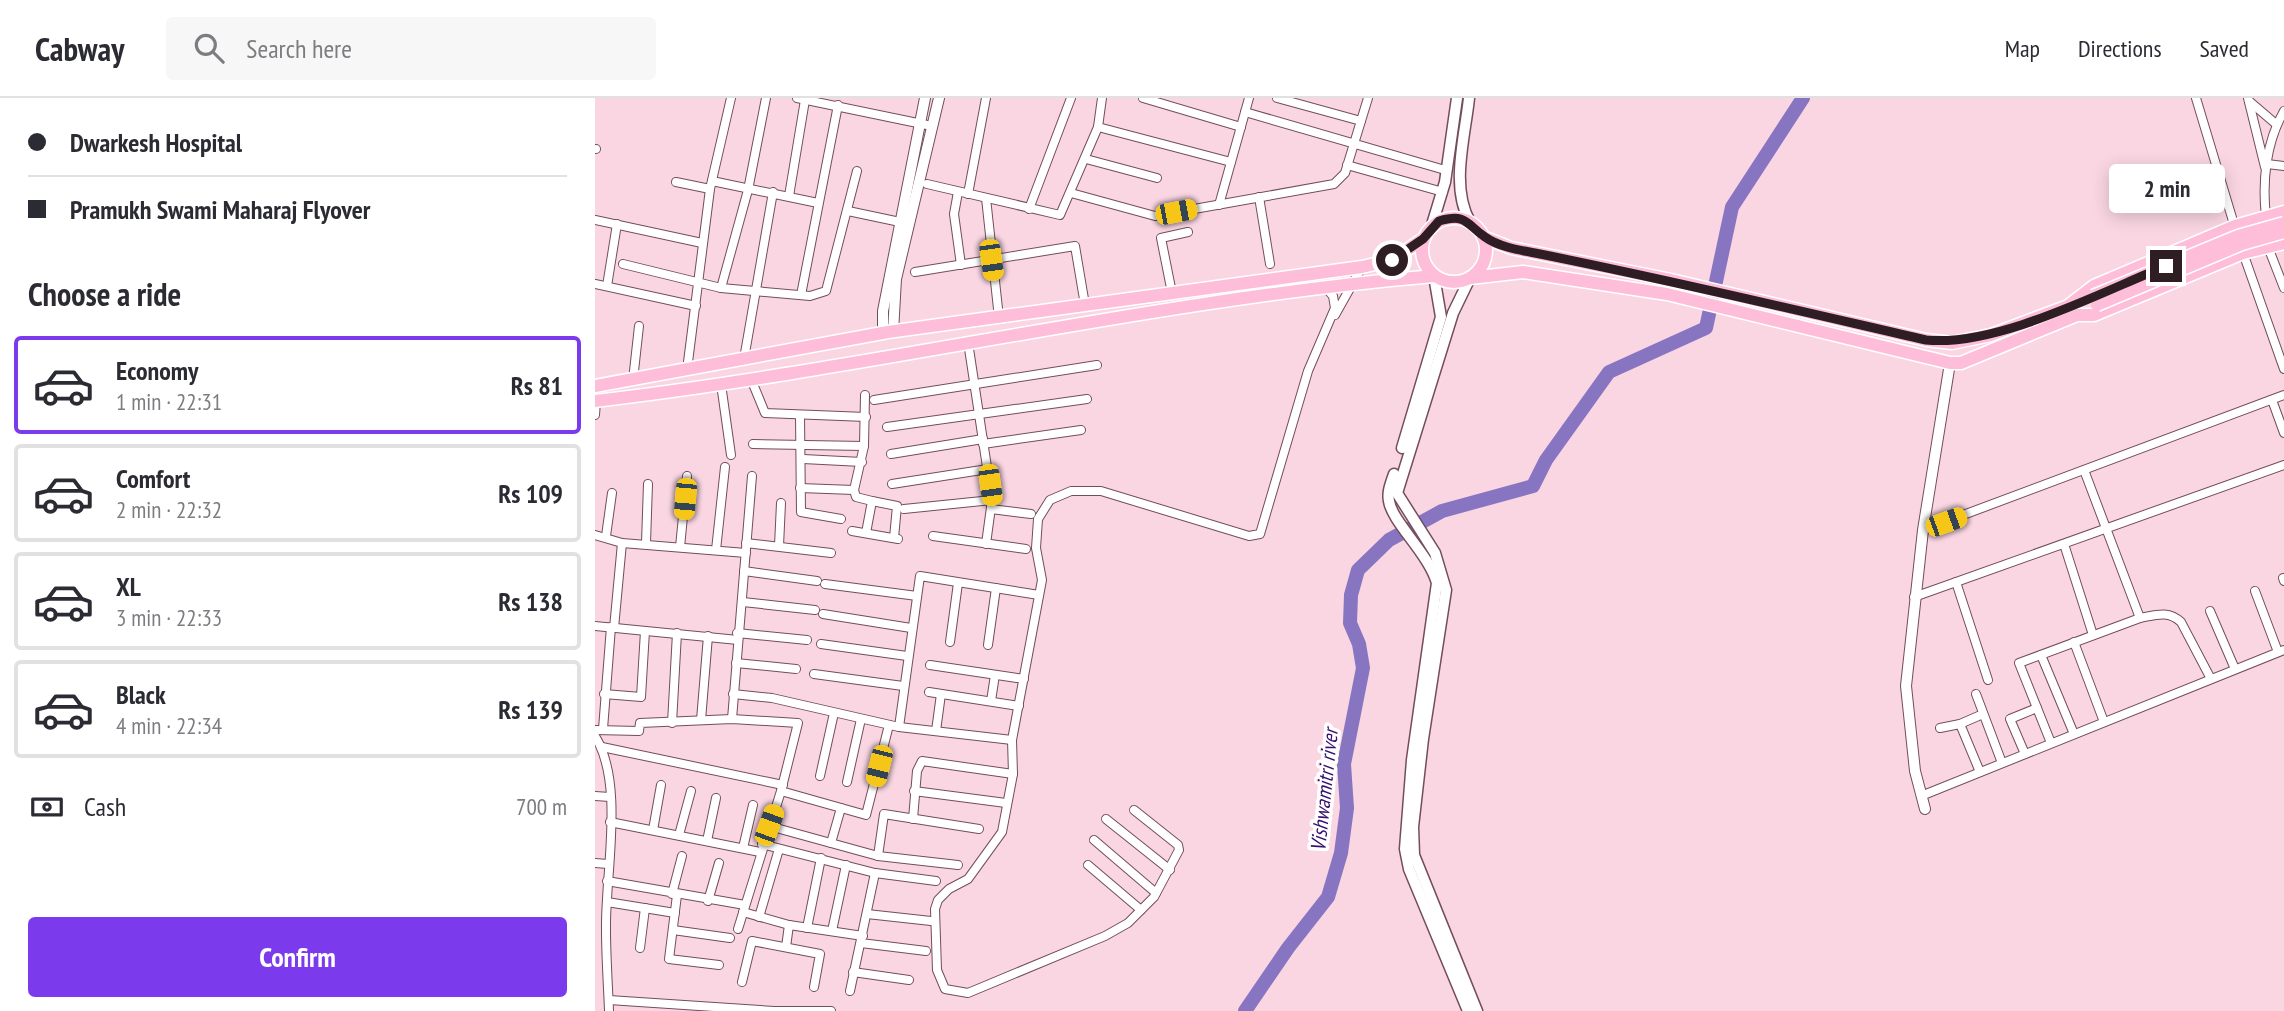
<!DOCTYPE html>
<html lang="en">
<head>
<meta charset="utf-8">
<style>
	:root { --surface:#fff; --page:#f7f7f7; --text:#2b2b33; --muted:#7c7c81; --line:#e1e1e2; --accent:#7c3aed }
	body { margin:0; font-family:"PT Sans Narrow",sans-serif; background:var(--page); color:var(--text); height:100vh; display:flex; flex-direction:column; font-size:26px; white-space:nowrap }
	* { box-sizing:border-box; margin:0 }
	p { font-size:23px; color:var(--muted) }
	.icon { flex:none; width:38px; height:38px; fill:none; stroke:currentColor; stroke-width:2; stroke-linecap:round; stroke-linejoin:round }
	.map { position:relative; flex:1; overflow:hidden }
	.panel { display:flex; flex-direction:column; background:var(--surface); width:595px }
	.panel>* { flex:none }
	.hud { display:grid; align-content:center; height:154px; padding:0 28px; background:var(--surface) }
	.end { position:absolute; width:32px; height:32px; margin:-16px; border:9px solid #2e1e24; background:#fff; box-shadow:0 0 0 4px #fff }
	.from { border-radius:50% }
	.bubble { position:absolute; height:49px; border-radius:7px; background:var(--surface); box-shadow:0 4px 18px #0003; font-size:23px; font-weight:800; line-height:49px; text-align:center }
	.car { position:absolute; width:21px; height:42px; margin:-21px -10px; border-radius:9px; box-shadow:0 0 5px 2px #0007; background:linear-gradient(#f5c518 24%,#345 0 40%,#f5c518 0 76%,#345 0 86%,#f5c518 0) }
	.hud b { display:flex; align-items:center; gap:24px; height:66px; font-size:26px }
	.hud b+b { border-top:2px solid var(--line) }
	.hud i { width:18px; height:18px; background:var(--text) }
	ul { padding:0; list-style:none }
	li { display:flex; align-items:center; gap:21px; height:98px; margin:0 14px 10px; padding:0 14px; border:4px solid var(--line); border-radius:7px }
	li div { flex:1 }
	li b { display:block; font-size:26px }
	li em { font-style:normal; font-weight:800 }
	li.current { border-color:var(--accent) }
	li>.icon { width:63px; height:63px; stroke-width:1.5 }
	h2 { padding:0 28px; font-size:32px; line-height:84px }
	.pay { display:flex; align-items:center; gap:18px; height:77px; padding:0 28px; font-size:26px }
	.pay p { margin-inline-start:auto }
	.button { display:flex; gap:14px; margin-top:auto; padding:14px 28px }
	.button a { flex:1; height:80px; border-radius:7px; background:var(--accent); color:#fff; font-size:28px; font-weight:800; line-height:80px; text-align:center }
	header { display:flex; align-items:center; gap:42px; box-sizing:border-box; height:98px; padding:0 35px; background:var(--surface); border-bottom:2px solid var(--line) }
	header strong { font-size:33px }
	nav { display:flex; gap:38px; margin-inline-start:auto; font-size:24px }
	.search { width:490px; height:63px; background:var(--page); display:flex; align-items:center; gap:18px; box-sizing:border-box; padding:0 24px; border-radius:7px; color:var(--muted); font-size:26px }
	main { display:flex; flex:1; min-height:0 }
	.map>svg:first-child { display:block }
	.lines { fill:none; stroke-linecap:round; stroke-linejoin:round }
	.river { stroke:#8875c2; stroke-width:14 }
	.minor-casing { stroke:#734d5c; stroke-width:10 }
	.tertiary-casing { stroke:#734d5c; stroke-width:12 }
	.secondary-casing { stroke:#734d5c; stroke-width:13 }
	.primary-casing { stroke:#fff; stroke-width:15 }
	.minor { stroke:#fff; stroke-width:8 }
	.tertiary { stroke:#fff; stroke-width:10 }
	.secondary { stroke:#fff; stroke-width:10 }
	.primary { stroke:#febed9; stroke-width:12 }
	.primary-bridge-casing { stroke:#fff; stroke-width:15; stroke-linecap:butt }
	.primary-bridge { stroke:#febed9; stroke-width:12 }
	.route { stroke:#2e1e24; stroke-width:9 }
	.labels { text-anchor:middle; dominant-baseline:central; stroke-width:7; stroke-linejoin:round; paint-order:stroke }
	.water-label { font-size:21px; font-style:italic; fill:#36106e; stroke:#fff }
</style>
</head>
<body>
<header>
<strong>Cabway</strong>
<div class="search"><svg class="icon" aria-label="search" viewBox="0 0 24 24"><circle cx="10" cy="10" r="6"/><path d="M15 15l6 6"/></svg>Search here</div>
<nav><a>Map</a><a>Directions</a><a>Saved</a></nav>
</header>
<main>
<section class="panel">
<div class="hud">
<b><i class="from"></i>Dwarkesh Hospital</b>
<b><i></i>Pramukh Swami Maharaj Flyover</b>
</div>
<h2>Choose a ride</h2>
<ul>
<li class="current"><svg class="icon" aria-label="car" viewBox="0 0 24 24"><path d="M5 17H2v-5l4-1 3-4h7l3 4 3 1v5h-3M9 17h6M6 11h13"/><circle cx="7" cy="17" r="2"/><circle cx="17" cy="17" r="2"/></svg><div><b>Economy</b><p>1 min · 22:31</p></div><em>Rs 81</em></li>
<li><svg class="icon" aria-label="car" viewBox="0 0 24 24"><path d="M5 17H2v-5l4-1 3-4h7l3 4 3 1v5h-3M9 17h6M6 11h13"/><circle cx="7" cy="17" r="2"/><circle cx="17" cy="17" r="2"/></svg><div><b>Comfort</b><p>2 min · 22:32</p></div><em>Rs 109</em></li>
<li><svg class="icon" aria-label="car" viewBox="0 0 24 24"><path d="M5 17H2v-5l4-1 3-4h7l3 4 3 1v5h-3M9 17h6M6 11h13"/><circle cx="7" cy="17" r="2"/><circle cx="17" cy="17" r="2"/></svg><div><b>XL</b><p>3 min · 22:33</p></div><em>Rs 138</em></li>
<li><svg class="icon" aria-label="car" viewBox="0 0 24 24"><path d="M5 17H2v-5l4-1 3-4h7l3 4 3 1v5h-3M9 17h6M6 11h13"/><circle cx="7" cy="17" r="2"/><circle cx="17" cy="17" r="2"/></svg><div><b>Black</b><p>4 min · 22:34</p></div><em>Rs 139</em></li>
</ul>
<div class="pay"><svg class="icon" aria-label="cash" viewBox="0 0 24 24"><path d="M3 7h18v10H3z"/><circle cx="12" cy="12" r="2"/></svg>Cash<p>700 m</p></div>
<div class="button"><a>Confirm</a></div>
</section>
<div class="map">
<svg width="1689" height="913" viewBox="0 0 1689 913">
	<rect width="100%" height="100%" fill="#fad6e3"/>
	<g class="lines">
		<!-- river -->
		<path class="river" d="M650,913L693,850L733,799L746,755L752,710L749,666L768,570L764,546L755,525L756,497L763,472L794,442L847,413L938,388L951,362L1014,274L1111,230L1137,109L1208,0"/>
		<!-- minor casing -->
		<g class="minor-casing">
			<g id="minor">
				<path d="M202,0L337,28"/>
				<path d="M548,0L646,29"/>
				<path d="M682,0L766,23"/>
				<path d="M1601,0L1641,133"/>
				<path d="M1653,0L1670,69"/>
				<path d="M1654,3L1681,26"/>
				<path d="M650,14L850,72"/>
				<path d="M503,29L636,64"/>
				<path d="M0,51H1"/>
				<path d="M491,61L562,80"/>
				<path d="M1672,66L1689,68"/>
				<path d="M752,67L848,94"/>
				<path d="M117,83L223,105"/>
				<path d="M81,84L115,91"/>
				<path d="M332,86L465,117L503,29L507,0"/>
				<path d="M363,94L359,116L366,167"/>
				<path d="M476,95L560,118L739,86L750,75L773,0"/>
				<path d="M373,96L391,0"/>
				<path d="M194,98L210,2"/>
				<path d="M664,99L675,166"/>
				<path d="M391,100L404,220"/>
				<path d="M624,107L654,0"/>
				<path d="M434,111L476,0"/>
				<path d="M253,113L305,124"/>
				<path d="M1671,119C1667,83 1671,44 1689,13"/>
				<path d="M0,122L107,145"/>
				<path d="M1673,149L1689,190"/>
				<path d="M1647,152L1689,271"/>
				<path d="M28,166L126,190L153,92L171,0"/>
				<path d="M320,174L480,148L490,207"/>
				<path d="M0,186L101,208"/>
				<path d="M12,188L22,126"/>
				<path d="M126,190L215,198L231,193L262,73"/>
				<path d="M577,195L566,140L593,134"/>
				<path d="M206,197L243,7"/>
				<path d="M740,217L767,169"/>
				<path d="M373,244L397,402L391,446"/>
				<path d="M149,261L178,94"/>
				<path d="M92,272L115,91L136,0"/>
				<path d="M156,281L170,315L271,319"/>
				<path d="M38,282L44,228"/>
				<path d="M126,286L136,357"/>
				<path d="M270,297L269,348L259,392L261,399L277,403L271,435"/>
				<path d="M279,302L502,267"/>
				<path d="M1677,302L1689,335"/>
				<path d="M0,317L1,303"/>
				<path d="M205,317L206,414L246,421"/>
				<path d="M292,329L492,301"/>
				<path d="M158,346L269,348"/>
				<path d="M388,346L486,332"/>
				<path d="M296,356L388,341"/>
				<path d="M208,361L267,364"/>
				<path d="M297,386L393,371"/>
				<path d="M205,390L259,392"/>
				<path d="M277,403L302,408L299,440"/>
				<path d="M309,411L397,402"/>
				<path d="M396,411L436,416"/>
				<path d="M1328,432L1689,297"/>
				<path d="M257,433L303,441"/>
				<path d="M0,437L27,445L151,455"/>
				<path d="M11,438L17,395"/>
				<path d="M338,438L431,451"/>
				<path d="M51,445L53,386"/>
				<path d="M151,445L236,455"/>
				<path d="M1469,446L1498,537"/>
				<path d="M184,448L186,405"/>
				<path d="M85,449L92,378"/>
				<path d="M121,452L130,369"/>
				<path d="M149,473L222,483"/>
				<path d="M1688,480L1689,483"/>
				<path d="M1361,484L1393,582"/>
				<path d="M230,486L322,498"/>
				<path d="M1660,493L1683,554"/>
				<path d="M1319,499L1689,367"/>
				<path d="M148,504L220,512"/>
				<path d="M1615,513L1640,571"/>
				<path d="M228,516L316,530"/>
				<path d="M1545,520C1561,517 1573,512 1586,524L1616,581"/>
				<path d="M0,528L143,542"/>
				<path d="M19,530L27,445"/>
				<path d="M142,535L212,542"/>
				<path d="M355,544L363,485"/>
				<path d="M1479,544L1509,624"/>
				<path d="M226,546L312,558"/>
				<path d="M393,547L401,490"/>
				<path d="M1446,557L1479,636"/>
				<path d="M141,565L201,571"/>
				<path d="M335,567L429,581"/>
				<path d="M219,576L308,588"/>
				<path d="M334,594L424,608"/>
				<path d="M9,596L46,599L50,533"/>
				<path d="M138,596L177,600L304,629L417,642"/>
				<path d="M1381,596L1407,665"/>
				<path d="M396,603L400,577"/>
				<path d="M137,621L157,378"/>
				<path d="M106,622L113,538"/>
				<path d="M77,625L82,535"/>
				<path d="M1365,626L1388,616"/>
				<path d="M304,629L325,478L444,497"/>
				<path d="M1345,630L1365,626L1385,674"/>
				<path d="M8,631L16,529"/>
				<path d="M0,632L44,633L45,625L137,621L203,625L186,693L143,831"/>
				<path d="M341,633L346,596"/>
				<path d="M0,638C30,686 10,776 11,831C11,859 13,886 14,913"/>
				<path d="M1456,645L1424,565L1545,520L1489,372"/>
				<path d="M7,649L188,687"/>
				<path d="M1430,656L1415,621L1442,610"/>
				<path d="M225,678L239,615"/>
				<path d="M252,684L266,621"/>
				<path d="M186,693L271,717L294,627"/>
				<path d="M319,693L411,705"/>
				<path d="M0,698L15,699"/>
				<path d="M1326,698L1689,552"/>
				<path d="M539,712L583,747L584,752L559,799L533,825L510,838L373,895L350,891L342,872L340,811L343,802L354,791L373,781L407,734L418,676L417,642L447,482L441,450L443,421L455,402L476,393H506L654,438L665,436L713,273L740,210L738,198L731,190"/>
				<path d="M318,721L322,673L327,663L418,676"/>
				<path d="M511,721L575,772"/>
				<path d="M15,724L165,754"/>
				<path d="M174,728L283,758L363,767"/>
				<path d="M58,732L66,687"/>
				<path d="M84,737L96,693"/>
				<path d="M499,742L561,795"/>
				<path d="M112,743L121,700"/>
				<path d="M236,745L246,710"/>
				<path d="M167,746L280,775L341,783"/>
				<path d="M148,750L158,707"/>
				<path d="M283,758L289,716L384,731"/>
				<path d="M0,765L13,766"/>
				<path d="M493,767L546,812"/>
				<path d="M12,783L150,807"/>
				<path d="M77,796L87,758"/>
				<path d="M82,797L74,861L124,867"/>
				<path d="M113,803L124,765"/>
				<path d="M12,804L80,815"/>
				<path d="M148,814L194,827L268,838"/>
				<path d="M272,816L336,823"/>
				<path d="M164,819L184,751"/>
				<path d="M212,830L226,760"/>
				<path d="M78,832L135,840"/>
				<path d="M237,833L251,767"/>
				<path d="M266,845L331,853"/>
				<path d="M191,849L194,827"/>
				<path d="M45,850L50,810"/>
				<path d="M258,874L314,882"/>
				<path d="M147,884L157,843L225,856L219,889"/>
				<path d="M255,893L280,775"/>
				<path d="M14,902L179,913"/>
				<path d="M179,913H236"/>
			</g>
		</g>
		<!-- tertiary casing -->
		<g class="tertiary-casing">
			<g id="tertiary">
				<path d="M298,234L301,181L344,0"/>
				<path d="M288,235V213L330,0"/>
				<path d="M1330,711L1320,673L1311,588L1328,432L1355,265"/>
			</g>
		</g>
		<!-- secondary casing -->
		<g class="secondary-casing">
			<g id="secondary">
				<path d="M874,0C870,39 855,89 875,124"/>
				<path d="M836,130L850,84L862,0"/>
				<path d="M875,180L858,215L802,395L840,455L851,492L828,641L818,729L819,757L882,913"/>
				<path d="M807,350L846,219L839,178"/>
				<path d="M799,376C796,385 792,394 794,403C797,424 834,456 842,485L817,662L810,751L814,771L873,913"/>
			</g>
		</g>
		<!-- primary casing -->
		<g class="primary-casing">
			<g id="primary">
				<circle cx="859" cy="152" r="32"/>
				<path d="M888,139L916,150L1076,182L1331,242L1357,245L1396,237L1473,208L1499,188L1640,128L1689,114"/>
				<path d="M875,180L928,174L1072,196L1355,265H1366L1482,217H1499L1648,155L1689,145"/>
				<path d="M0,288L293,234L767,169L797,162L828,141"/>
				<path d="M0,303C281,270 557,202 839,178"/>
			</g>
		</g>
		<!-- minor -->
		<use href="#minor" class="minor"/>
		<!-- tertiary -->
		<use href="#tertiary" class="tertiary"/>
		<!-- secondary -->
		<use href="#secondary" class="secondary"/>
		<!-- primary -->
		<use href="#primary" class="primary"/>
		<!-- primary-bridge casing -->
		<g class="primary-bridge-casing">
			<g id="primary-bridge">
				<path d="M1498,198L1643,138L1689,125"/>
				<path d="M1502,207L1647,146L1689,134"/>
			</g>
		</g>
		<!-- primary-bridge -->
		<use href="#primary-bridge" class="primary-bridge"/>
	</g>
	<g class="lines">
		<!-- route -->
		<path class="route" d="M797,162L828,141L844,123C872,115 871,126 890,139C904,149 924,152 940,155C1071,181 1201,212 1331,242C1402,249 1504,195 1571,168"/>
	</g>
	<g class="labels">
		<!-- water labels -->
		<g class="water-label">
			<text transform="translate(729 692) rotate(-84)">Vishwamitri river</text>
		</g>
	</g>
</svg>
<i class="end from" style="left:797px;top:162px"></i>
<i class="end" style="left:1571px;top:168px"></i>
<div class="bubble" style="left:1514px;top:66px;width:116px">2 min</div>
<i class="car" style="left:581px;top:114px;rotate:79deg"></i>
<i class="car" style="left:396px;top:162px;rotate:172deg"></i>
<i class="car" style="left:395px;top:387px;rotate:172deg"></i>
<i class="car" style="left:90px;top:401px;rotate:185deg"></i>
<i class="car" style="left:1351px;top:424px;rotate:70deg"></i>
<i class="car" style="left:284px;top:668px;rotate:194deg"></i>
<i class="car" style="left:174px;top:727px;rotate:20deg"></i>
</div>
</main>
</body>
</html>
